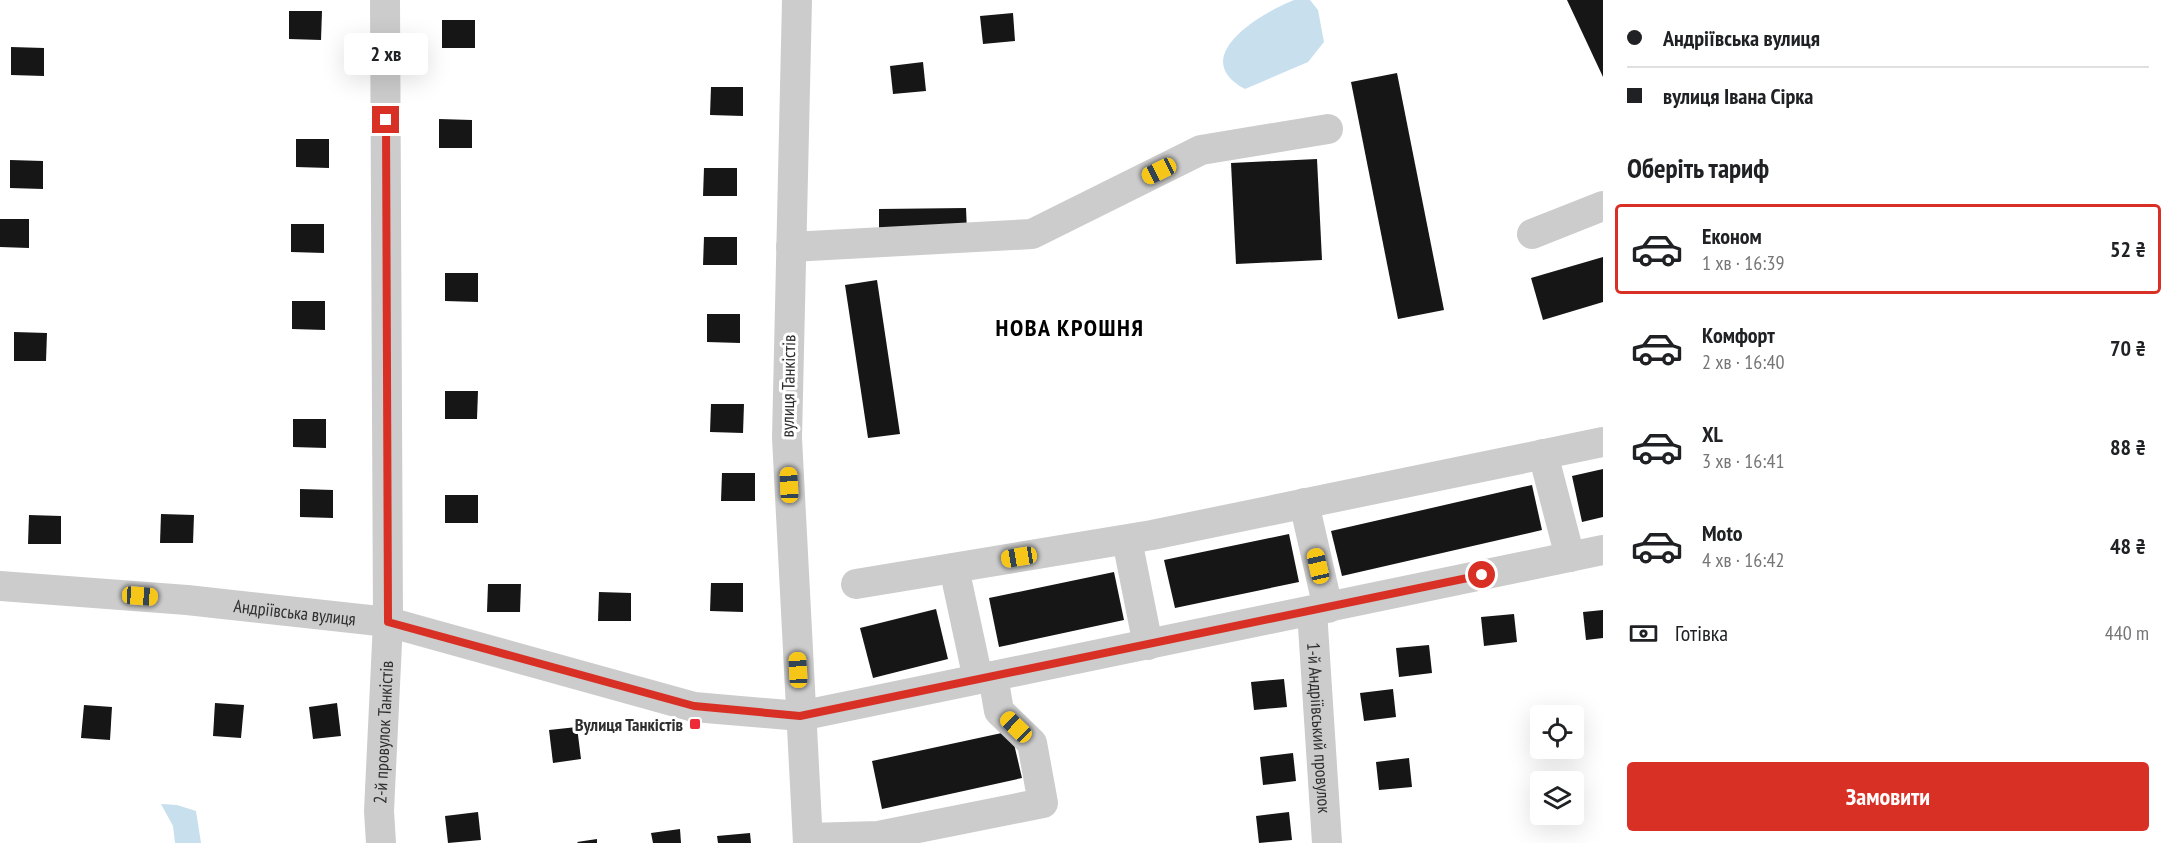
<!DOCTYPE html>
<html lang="uk">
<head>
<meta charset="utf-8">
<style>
	:root { --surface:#fff; --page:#f6f6f6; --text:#202124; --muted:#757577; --line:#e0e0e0; --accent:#d93025 }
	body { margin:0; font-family:"PT Sans Narrow",sans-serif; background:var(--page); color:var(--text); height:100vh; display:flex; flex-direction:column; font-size:22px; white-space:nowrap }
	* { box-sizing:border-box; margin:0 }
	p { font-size:20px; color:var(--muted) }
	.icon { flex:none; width:33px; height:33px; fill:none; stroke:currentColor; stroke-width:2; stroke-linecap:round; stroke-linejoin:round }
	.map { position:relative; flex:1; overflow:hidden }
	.side { display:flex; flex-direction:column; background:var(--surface); width:570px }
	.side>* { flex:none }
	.banner { display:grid; align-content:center; height:132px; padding:0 24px; background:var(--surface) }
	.buttons { position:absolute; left:1530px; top:705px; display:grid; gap:12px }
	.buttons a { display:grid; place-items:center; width:54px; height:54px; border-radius:6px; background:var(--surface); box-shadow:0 6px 24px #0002; font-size:30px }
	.end { position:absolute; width:27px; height:27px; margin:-14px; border:8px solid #d93025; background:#fff; box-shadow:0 0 0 3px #fff }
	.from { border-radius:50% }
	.bubble { position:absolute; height:42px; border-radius:6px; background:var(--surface); box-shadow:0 6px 24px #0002; font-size:20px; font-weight:600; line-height:42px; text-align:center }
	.car { position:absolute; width:18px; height:36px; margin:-18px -9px; border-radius:8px; box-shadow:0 0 4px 2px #0007; background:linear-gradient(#f5c518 24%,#345 0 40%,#f5c518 0 76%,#345 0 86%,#f5c518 0) }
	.banner b { display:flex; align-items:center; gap:21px; height:57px; font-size:22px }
	.banner b+b { border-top:2px solid var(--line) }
	.banner i { width:15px; height:15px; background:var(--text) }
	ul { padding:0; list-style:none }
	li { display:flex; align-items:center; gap:18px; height:90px; margin:0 12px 9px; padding:0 12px; border:3px solid transparent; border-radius:6px }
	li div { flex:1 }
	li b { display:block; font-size:22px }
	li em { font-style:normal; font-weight:600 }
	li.on { border-color:var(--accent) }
	li>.icon { width:54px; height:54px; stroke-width:1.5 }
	h2 { padding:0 24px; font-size:27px; line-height:72px }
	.pay { display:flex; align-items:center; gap:15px; height:66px; padding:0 24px; font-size:22px }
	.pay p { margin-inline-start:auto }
	.button { display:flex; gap:12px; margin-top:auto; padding:12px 24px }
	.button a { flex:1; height:69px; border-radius:6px; background:var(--accent); color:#fff; font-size:24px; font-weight:600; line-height:69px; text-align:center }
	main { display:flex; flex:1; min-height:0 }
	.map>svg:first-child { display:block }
	.water { fill:#c8dfee }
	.building { fill:#161616 }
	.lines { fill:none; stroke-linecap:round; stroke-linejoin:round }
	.minor { stroke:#ccc; stroke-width:30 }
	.route { stroke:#d93025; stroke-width:8 }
	.poi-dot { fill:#ee2a39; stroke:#fff; stroke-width:2 }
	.labels { text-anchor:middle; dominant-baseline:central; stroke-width:6; stroke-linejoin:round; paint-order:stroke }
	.street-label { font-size:18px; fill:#2f2f2f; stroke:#fff }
	.poi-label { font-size:18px; font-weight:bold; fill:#2f2f2f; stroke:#fff; text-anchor:end }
	.district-label { font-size:24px; font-weight:bold; letter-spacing:1.5px; fill:#000; stroke:#fff }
</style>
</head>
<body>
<main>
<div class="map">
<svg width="1603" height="843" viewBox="0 0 1603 843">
	<rect width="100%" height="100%" fill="#fff"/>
	<!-- water -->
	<g class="water">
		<path d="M1294,0H1310L1318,10L1324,42L1308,62L1245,89C1186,57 1261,13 1294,0Z"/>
		<path d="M161,804L177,805L196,811L201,843H175L173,826Z"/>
	</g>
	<!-- building -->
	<g class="building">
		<path d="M1567,0H1603V77Z"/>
		<path d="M289,11H322L321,40L289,39Z"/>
		<path d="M1013,13L1015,41L983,44L980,16Z"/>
		<rect x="442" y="20" width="33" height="28"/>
		<path d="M11,47L44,48V76L11,75Z"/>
		<path d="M923,62L926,91L893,94L890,66Z"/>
		<path d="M1397,73L1444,310L1398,319L1351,82Z"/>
		<path d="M711,87H743V116L710,115Z"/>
		<path d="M439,119L472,120V148H439Z"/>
		<path d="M296,139H329V168L296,167Z"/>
		<path d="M1317,159L1322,260L1236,264L1231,163Z"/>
		<path d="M10,160L43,161V189L10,188Z"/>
		<path d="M704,168H737V196H703Z"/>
		<path d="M966,208L967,232H879V209Z"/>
		<path d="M0,219H29V248L0,247Z"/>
		<path d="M291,224H324V253L291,252Z"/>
		<path d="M704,237H737V265H703Z"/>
		<path d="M1603,257V302L1543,320L1531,278Z"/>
		<path d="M445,273H478V302L445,301Z"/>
		<path d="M877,280L900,434L868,438L845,285Z"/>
		<path d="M292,301H325V330L292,329Z"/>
		<path d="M707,314H740V343L707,342Z"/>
		<path d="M14,332L47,333L46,361H14Z"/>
		<path d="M445,391H478L477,419H445Z"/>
		<path d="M711,404H744L743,433L710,432Z"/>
		<path d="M293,419H326V448L293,447Z"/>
		<path d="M1603,469V517L1582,522L1572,476Z"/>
		<path d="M722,473H755V501H721Z"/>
		<path d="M1532,485L1542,530L1342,576L1331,531Z"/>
		<path d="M300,489L333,490V518L300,517Z"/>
		<rect x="445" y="495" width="33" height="28"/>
		<path d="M161,514L194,515L193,543H160Z"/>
		<path d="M29,515L61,516V544H28Z"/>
		<path d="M1289,534L1299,582L1175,608L1164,560Z"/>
		<path d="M1114,572L1124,620L999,647L989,598Z"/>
		<path d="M711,583H743V612L710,611Z"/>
		<path d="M488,584H521L520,612H487Z"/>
		<path d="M599,592L631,593V621H598Z"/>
		<path d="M936,609L948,659L873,678L860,628Z"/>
		<path d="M1603,610V638L1586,640L1583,612Z"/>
		<path d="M1514,614L1517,642L1484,646L1481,617Z"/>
		<path d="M1429,645L1432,673L1399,677L1396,648Z"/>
		<path d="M1284,679L1287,707L1254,710L1251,682Z"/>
		<path d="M1393,689L1396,717L1364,721L1360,693Z"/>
		<path d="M215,703L244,705L241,738L213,736Z"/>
		<path d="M337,703L341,736L313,739L309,707Z"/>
		<path d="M84,705L112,707L110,740L81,738Z"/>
		<path d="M577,727L581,759L553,763L549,730Z"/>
		<path d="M1011,731L1022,778L882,809L872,761Z"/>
		<path d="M1293,753L1296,781L1263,785L1260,757Z"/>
		<path d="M1409,758L1412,787L1379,790L1376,762Z"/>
		<path d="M478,812L481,840L448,843L445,816Z"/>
		<path d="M1289,812L1292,840L1259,843L1256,816Z"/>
		<path d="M680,829L681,843H653L651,833Z"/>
		<path d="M750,833L751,843H718L717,836Z"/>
		<path d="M597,839V843H578L577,842Z"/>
	</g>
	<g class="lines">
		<!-- minor -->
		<g class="minor">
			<path d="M797,0L787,438L808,843"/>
			<path d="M1532,234L1603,206"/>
			<path d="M791,247L1032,234L1201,150L1328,129"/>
			<path d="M1543,454L1570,557"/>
			<path d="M1304,503L1328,608"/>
			<path d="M1127,540L1148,645"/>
			<path d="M954,568L978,679"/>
			<path d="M856,584L1152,535L1603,442"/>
			<path id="s1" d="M0,586L187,600L388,622L694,707L800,716L1603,550"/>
			<path id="s2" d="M1312,611L1327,843"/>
			<path d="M808,838L878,836L1043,803L1032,743L999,711L993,676"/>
			<path id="s3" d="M381,843L379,811L388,622L385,0"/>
		</g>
	</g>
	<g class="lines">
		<!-- route -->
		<path class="route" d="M386,120L388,622L694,706L800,716L1482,575"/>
	</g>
	<!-- markers -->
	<rect class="poi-dot" x="689" y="718" width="12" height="12" rx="3"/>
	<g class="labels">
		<!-- street labels -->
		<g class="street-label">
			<text transform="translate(788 386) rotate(-89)">вулиця Танкістів</text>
			<text stroke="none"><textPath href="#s1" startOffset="296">Андріївська вулиця</textPath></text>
			<text stroke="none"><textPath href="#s2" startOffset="117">1-й Андріївський провулок</textPath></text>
			<text stroke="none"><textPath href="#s3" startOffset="111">2-й провулок Танкістів</textPath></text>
		</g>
		<!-- poi labels -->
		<g class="poi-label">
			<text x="683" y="724">Вулиця Танкістів</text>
		</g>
		<!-- district labels -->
		<g class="district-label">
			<text x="1070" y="327">НОВА КРОШНЯ</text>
		</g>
	</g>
</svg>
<div class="buttons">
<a><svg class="icon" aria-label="locate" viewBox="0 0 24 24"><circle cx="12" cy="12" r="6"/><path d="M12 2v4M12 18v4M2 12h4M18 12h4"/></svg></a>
<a><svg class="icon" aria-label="layers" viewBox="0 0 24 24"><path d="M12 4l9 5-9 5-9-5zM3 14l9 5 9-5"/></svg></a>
</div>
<i class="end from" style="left:1482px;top:575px"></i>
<i class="end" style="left:386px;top:120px"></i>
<div class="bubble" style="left:344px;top:33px;width:84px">2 хв</div>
<i class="car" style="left:1159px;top:171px;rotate:244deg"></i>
<i class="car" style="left:789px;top:485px;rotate:357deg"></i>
<i class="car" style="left:1019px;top:557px;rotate:261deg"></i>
<i class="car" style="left:1318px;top:566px;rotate:347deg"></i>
<i class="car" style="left:140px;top:596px;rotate:94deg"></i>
<i class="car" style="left:798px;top:670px;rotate:357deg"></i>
<i class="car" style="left:1016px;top:727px;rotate:314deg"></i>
</div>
<section class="side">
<div class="banner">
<b><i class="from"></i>Андріївська вулиця</b>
<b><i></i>вулиця Івана Сірка</b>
</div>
<h2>Оберіть тариф</h2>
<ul>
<li class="on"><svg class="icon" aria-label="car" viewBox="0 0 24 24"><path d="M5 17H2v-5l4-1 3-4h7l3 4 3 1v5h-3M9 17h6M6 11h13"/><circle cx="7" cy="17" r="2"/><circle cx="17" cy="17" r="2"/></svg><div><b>Економ</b><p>1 хв · 16:39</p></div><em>52 ₴</em></li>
<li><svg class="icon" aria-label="car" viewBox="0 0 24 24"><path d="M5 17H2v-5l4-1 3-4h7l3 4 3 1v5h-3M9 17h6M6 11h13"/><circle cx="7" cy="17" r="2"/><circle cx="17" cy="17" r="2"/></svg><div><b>Комфорт</b><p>2 хв · 16:40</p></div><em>70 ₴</em></li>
<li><svg class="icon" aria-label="car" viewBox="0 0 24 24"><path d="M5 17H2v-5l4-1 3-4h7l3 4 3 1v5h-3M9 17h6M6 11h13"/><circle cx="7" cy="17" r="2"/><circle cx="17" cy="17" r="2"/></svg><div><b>XL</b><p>3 хв · 16:41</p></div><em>88 ₴</em></li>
<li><svg class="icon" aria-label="car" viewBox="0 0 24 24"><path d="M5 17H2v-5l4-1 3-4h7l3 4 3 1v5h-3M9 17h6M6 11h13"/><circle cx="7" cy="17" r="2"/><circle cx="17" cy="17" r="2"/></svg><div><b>Moto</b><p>4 хв · 16:42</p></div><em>48 ₴</em></li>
</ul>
<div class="pay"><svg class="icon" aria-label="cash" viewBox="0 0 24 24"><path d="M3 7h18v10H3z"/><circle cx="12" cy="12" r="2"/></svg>Готівка<p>440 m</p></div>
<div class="button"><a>Замовити</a></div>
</section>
</main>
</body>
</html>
